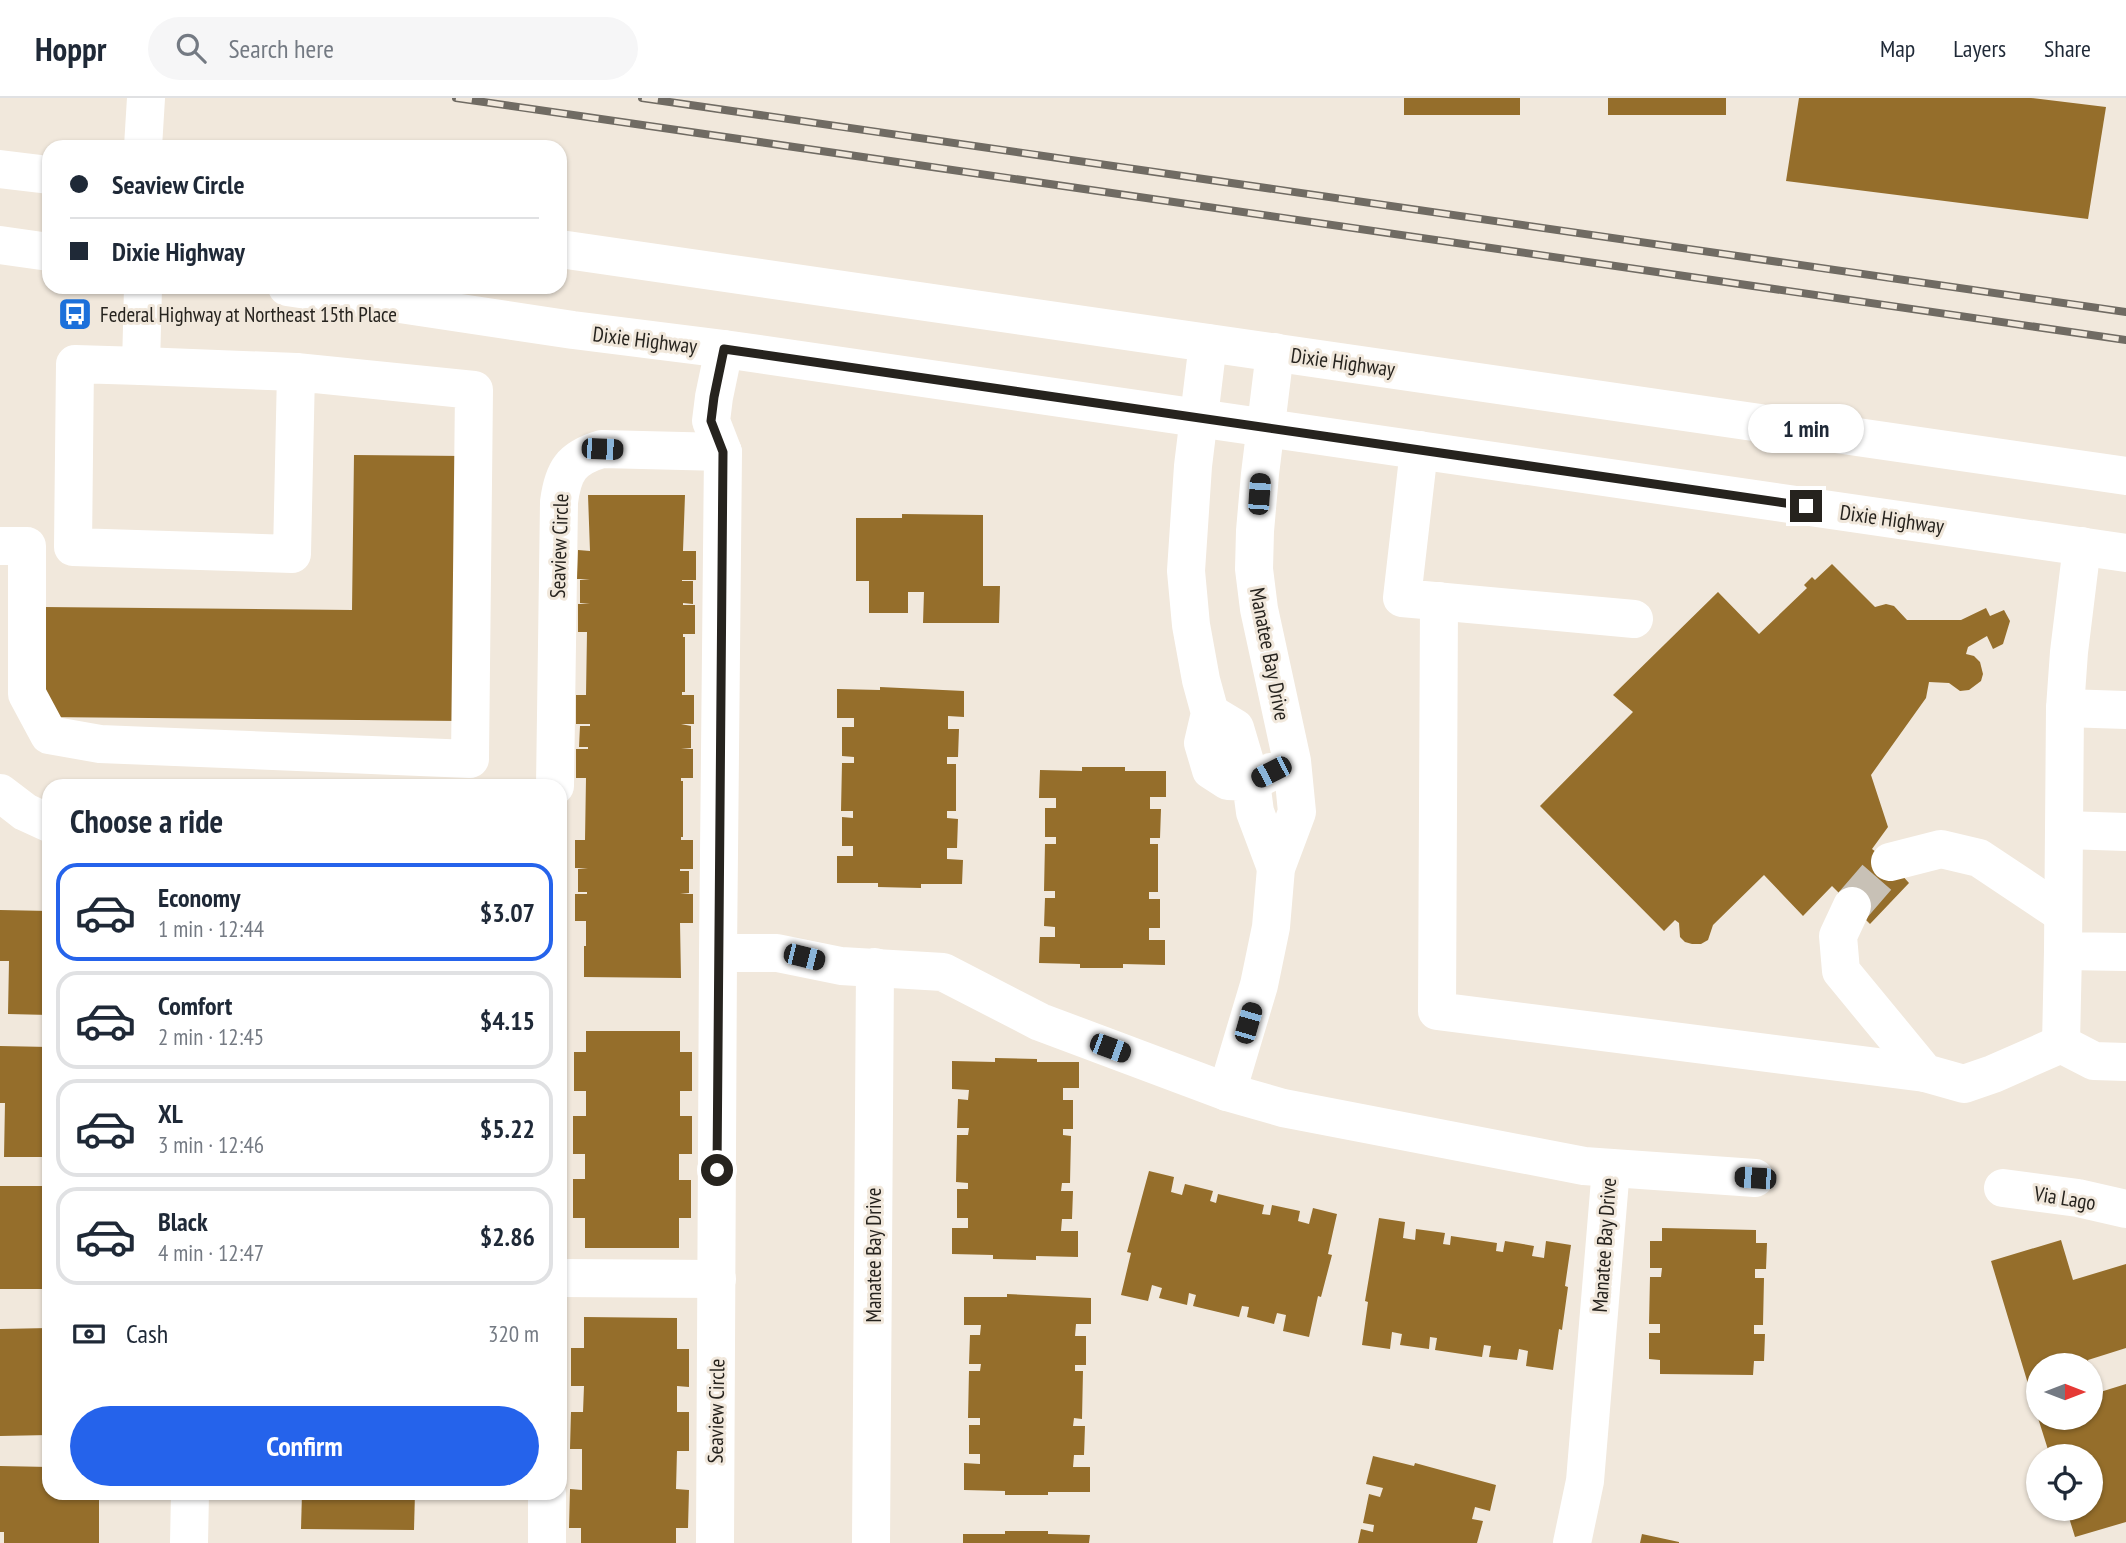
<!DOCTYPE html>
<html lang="en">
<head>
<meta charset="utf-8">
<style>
	:root { --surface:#fff; --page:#f6f6f7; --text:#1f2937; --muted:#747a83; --line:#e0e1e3; --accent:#2563eb }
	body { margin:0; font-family:"PT Sans Narrow",sans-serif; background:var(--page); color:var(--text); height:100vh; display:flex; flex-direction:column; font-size:26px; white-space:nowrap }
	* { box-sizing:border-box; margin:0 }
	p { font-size:23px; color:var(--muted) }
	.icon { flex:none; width:38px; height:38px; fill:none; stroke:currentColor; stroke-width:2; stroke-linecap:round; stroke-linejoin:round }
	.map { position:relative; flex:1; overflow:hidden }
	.drawer { position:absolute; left:42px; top:681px; width:525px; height:721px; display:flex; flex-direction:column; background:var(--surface); border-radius:21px; box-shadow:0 2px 5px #0004 }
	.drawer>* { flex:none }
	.top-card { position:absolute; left:42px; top:42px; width:525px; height:154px; border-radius:21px; box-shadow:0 2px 5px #0004; display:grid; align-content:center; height:154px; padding:0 28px; background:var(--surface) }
	.needle { width:46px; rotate:90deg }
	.buttons { position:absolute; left:2026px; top:1255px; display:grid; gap:14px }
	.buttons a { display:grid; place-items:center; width:77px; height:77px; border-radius:50%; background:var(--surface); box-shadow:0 2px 5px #0004; font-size:35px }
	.end { position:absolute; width:32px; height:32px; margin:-16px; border:9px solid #26231e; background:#fff; box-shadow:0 0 0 4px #fff }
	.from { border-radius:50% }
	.bubble { position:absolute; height:49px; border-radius:24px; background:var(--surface); box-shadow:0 2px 5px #0004; font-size:23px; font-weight:700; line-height:49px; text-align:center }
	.car { position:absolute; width:21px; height:42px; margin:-21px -10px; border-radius:9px; box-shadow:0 0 5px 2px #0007; background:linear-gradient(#222 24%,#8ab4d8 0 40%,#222 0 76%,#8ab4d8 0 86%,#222 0) }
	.top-card b { display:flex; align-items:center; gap:24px; height:66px; font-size:26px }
	.top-card b+b { border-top:2px solid var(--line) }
	.top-card i { width:18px; height:18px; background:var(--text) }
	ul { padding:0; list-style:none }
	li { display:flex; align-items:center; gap:21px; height:98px; margin:0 14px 10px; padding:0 14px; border:4px solid var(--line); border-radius:21px }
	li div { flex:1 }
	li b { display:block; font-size:26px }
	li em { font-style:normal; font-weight:700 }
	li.active { border-color:var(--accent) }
	li>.icon { width:63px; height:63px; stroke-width:1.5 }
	h2 { padding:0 28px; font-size:32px; line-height:84px }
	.pay { display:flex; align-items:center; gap:18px; height:77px; padding:0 28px; font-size:26px }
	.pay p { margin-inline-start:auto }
	.action { display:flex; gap:14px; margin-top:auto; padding:14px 28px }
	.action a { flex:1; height:80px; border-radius:42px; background:var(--accent); color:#fff; font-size:28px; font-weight:700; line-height:80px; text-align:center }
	header { display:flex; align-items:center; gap:42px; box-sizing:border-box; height:98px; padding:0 35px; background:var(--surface); border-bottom:2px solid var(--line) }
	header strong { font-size:33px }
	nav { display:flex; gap:38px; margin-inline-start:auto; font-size:24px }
	.search { width:490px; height:63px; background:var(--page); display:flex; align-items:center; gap:18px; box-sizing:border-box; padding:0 24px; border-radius:38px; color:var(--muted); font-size:26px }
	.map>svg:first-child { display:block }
	.building { fill:#956e2b }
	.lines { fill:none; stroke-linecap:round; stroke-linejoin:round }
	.minor-tunnel { stroke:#c8c1b6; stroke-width:38; stroke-dasharray:38 19; stroke-linecap:butt }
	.minor { stroke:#fff; stroke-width:38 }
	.major { stroke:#fff; stroke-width:38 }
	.rail-casing { stroke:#706b63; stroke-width:8 }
	.rail { stroke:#f1e8dc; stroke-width:5; stroke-dasharray:16; stroke-linecap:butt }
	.route { stroke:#26231e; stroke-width:9 }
	.labels { text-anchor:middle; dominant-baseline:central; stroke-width:6; stroke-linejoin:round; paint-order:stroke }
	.poi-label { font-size:21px; fill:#26231e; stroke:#f1e8dc; text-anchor:start }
	.street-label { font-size:21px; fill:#26231e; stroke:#f1e8dc }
</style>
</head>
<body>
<header>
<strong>Hoppr</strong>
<div class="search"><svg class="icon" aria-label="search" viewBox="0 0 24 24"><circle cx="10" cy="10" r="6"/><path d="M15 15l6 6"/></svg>Search here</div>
<nav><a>Map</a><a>Layers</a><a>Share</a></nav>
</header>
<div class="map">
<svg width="2126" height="1445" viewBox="0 0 2126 1445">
	<rect width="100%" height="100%" fill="#f1e8dc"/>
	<!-- building -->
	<g class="building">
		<rect x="1404" y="0" width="116" height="17"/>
		<rect x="1608" y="0" width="118" height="17"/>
		<path d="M1799,0H2031L2106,9L2088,121L1786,83Z"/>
		<path d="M354,357L464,358L461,623L42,619L43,509L352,512Z"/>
		<path d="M588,397H685L683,453H696V482H682V483H693V506L683,505V507H695V536H683V539H685V594H682V597H694V626H681L691,628V650L681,651H693V680H681V683H683V739H681V742H693V771H680V773H689V795L680,796H693V825H680L681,880L584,879V848H586V823H575V796H587V794H578V771L588,770H575V742H585L586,680H576V651H588V649H579L580,628H590V626H576V597H586L587,534H578V506H590L580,505V482L590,481H577L578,452L590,453Z"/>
		<path d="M902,416L983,417V488H1000L999,525H923L924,494H908V515H869V483H856V420H902Z"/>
		<path d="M1832,466L1875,509L1886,506L1894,508L1907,522H1961L1986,510L1990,518L2004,512L2010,523L2003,546L1993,551L1987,538L1968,549L1966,556L1974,558L1980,564L1983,576L1981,583L1969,592L1960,593L1949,585L1929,584L1926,600L1871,677L1888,729L1872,751L1890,764L1909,785L1870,826L1832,788L1803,818L1764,777L1713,827L1708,842L1701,846H1692L1685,844L1680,839L1679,825L1675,822L1664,833L1540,708L1633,614L1613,597L1718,494L1759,536L1807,490L1804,487L1812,479L1815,482Z"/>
		<path d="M880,589L964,593V619L948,618V631H959L958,659H947V666H956V713H947V720L958,721L957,750H947V761L963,762L962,786H921V790L878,789V785H837V758H853V748H842V719L853,720V713H841L842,665H854V659L842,658V629H854V620H837V591L880,592Z"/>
		<path d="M1082,669H1125V673H1166V699H1150V711H1161L1160,740H1150V746H1158V794H1149V801H1160V830H1149V842H1165V867L1123,866V870H1080V866L1039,865L1040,839H1055V829L1044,828L1045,800H1055V793H1044L1045,746H1056V739H1045V710H1056V700H1039L1040,672L1082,673Z"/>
		<path d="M0,812L49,813V917L8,916L9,863H0Z"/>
		<path d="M586,933H680V954H692V993H680V1018H692V1056H679V1082H691V1120H679V1150H585V1120H573V1081H585V1056H573V1018H586V993H574V954H586Z"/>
		<path d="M0,948L49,949V1059H4L5,1005H0Z"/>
		<path d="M995,960L1037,961V964H1079V990H1063V1002H1073V1031H1063V1037L1071,1038L1070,1085H1062L1061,1093H1073L1072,1121H1062L1061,1133H1078V1159L1036,1158V1162L993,1161V1157L952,1156V1130H968V1120H957V1091H968V1085L956,1084L957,1037H968L969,1030H957L958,1001L968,1002L969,992L952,991V963L995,964Z"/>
		<path d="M1149,1073L1174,1079L1171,1094L1182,1097L1185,1086L1213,1093L1210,1103L1216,1105L1218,1096L1264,1107L1262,1116L1270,1117L1272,1107L1300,1113L1298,1123L1309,1126L1313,1110L1337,1116L1328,1156L1332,1157L1321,1199L1318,1198L1309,1239L1283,1233L1286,1217L1277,1215L1274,1226L1247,1219L1249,1209L1242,1208L1239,1219L1193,1208L1196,1197L1189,1195L1187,1207L1159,1200L1162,1190L1152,1187L1148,1203L1121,1197L1131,1155L1127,1154Z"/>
		<rect x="0" y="1088" width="49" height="103"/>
		<path d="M1379,1120L1405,1124L1403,1140L1415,1142L1416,1131L1445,1135L1443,1146L1450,1147L1451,1138L1497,1145L1496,1153L1503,1154L1505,1143L1534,1148L1532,1158L1544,1160L1546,1143L1571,1147L1565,1188L1568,1189L1562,1232L1559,1231L1553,1272L1526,1268L1528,1253L1519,1251L1517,1262L1489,1259L1491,1248L1484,1247L1482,1259L1435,1252L1437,1240L1430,1239L1429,1251L1400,1247L1402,1236L1392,1234L1390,1251L1362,1247L1368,1204L1365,1203Z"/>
		<path d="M1662,1130L1756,1132V1145H1767L1766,1171H1755V1180H1764L1763,1227H1754V1236H1765L1764,1263H1754L1753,1277L1660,1276V1262L1649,1261V1235H1660V1226H1649L1650,1179H1661L1662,1170H1650V1143H1662Z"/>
		<path d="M2061,1142L2073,1182L2126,1166V1250L2088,1262L2089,1267H2039L2038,1319L1991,1163Z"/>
		<path d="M1007,1196L1091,1200V1226H1076L1075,1238H1086V1267H1075V1273H1083L1082,1321L1074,1320L1073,1328H1085L1084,1357H1074L1073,1369H1090V1394H1048V1397H1005V1393L964,1392V1365L980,1366V1356H969V1327H980V1320H968L969,1273H980L981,1266H969L970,1237H980L981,1227H964V1199H1007Z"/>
		<path d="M584,1219L677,1220V1251H689V1289L677,1288V1314H689V1353H677L676,1391L689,1392L688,1430H676V1445H581V1430H569L570,1391L582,1392V1351H570L571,1314H583L584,1288H571V1250H584Z"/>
		<path d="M49,1230V1337L0,1338V1231Z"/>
		<path d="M2091,1277L2097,1295L2126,1286V1424L2075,1439L2066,1410H2091V1358H2050L2038,1320H2091Z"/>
		<path d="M1373,1358L1414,1368L1415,1365L1496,1387L1490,1413L1475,1409L1472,1421L1483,1423L1477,1445H1358L1361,1431L1373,1434L1374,1427L1363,1425L1369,1396L1380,1399L1383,1390L1366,1386Z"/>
		<path d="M0,1368L49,1369V1395H99V1445H4V1434H0Z"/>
		<path d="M302,1395H415L414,1432L301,1431Z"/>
		<path d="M1005,1433H1048V1436L1090,1437L1089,1445H963V1436H1005Z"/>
		<path d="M1642,1436L1679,1444V1445H1640Z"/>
	</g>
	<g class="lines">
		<!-- minor-tunnel -->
		<path class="minor-tunnel" d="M1852,808L1890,764"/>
		<!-- minor -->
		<g class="minor">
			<path d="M143,49L146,0"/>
			<path d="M1208,245L1193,368L1186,473L1191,527L1201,582L1210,615L1203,645L1211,672L1228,683L1251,684L1255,714L1276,770"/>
			<path d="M141,268L296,274"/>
			<path d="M1419,352L1402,500L1634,521"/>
			<path d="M0,448H27V596L49,637L100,646L470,661L474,292L296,274L292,456L73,449L75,266L141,268L143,189"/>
			<path d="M2082,448L2069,554L2065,610L2063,853L2126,854"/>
			<path d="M1439,503L1437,913L1925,975"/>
			<path d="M2065,610L2126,612"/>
			<path d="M1210,615L1235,630L1251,684L1271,674"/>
			<path d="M555,688L559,404C563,373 571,360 602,351L723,354"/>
			<path d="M0,695L25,714L49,725"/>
			<path d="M2065,732L2126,734"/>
			<path d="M1890,764L1941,751L1979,760L2063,816"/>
			<path d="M1852,808L1838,838L1841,873L1925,975L1964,986L1993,976L2061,946"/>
			<path d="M718,855H777L841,868L943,874L1040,924L1227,994L1283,1010L1584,1068L1755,1080"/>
			<path d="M2061,946L2063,853"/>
			<path d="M2061,946L2094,963L2126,964"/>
			<path d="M1227,994L1259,887L1271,829L1276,770L1297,714L1292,663L1259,511L1254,471L1255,433L1260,376L1275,254"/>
			<path d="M2003,1090L2078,1100L2126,1111"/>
			<path d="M560,1180L717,1181"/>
			<path d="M189,1445L190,1395"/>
			<path d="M547,1445V1395"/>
			<path d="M715,1445L718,855L723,354L711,323L714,299L724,251"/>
			<path d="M871,1445L875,869"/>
			<path d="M1572,1445L1585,1383L1611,1070"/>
		</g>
		<!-- major -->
		<g class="major">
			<path d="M0,71L49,77"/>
			<path d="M0,147L49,154"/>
			<path d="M560,151L2126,378"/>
			<path d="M287,189L573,232L724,251L2126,455"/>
		</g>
		<!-- rail casing -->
		<g class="rail-casing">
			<g id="rail">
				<path d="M456,0L2126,242"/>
				<path d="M642,0L2126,214"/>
			</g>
		</g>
		<!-- rail -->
		<use href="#rail" class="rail"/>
	</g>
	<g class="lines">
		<!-- route -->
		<path class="route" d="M717,1072L723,354L711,323L714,299L724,251L1806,408"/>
	</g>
	<!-- icons -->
	<defs>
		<g id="bus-square" transform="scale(1.75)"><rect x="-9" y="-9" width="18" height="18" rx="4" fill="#1c70da" stroke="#f1e8dc"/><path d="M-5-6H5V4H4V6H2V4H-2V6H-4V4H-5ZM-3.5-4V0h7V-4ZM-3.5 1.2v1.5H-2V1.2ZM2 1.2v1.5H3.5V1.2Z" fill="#fff"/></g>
	</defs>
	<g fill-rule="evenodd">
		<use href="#bus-square" x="75" y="216"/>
	</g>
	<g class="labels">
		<!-- poi labels -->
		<g class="poi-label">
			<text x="100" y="216">Federal Highway at Northeast 15th Place</text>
		</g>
		<!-- street labels -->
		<g class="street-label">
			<text transform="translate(645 242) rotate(7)">Dixie Highway</text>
			<text transform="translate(1343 264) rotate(8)">Dixie Highway</text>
			<text transform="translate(1892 421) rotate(8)">Dixie Highway</text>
			<text transform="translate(559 448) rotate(-88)">Seaview Circle</text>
			<text transform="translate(1270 556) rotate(79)">Manatee Bay Drive</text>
			<text transform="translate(2065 1100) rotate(9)">Via Lago</text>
			<text transform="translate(1604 1147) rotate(-86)">Manatee Bay Drive</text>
			<text transform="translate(873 1157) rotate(-90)">Manatee Bay Drive</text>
			<text transform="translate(716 1313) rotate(-89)">Seaview Circle</text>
		</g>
	</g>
</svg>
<div class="buttons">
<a><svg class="needle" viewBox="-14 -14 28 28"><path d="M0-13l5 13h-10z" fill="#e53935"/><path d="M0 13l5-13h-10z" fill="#747a83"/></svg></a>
<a><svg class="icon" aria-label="locate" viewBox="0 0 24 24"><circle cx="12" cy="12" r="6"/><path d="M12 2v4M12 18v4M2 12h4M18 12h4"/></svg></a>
</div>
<i class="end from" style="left:717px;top:1072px"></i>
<i class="end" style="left:1806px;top:408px"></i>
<div class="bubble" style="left:1748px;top:306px;width:116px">1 min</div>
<i class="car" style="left:602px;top:351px;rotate:92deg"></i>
<i class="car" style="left:1259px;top:396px;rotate:4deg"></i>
<i class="car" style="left:1271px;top:674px;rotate:243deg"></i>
<i class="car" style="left:804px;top:859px;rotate:104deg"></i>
<i class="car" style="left:1248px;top:925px;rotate:16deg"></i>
<i class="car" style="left:1110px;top:950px;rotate:110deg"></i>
<i class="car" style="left:1755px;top:1080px;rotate:274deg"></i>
<div class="top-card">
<b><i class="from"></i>Seaview Circle</b>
<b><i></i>Dixie Highway</b>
</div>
<section class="drawer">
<h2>Choose a ride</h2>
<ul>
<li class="active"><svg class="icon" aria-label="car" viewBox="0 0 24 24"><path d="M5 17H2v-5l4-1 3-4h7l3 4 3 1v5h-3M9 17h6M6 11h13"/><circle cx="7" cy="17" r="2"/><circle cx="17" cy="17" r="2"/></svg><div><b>Economy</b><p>1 min · 12:44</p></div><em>$3.07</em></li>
<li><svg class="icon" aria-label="car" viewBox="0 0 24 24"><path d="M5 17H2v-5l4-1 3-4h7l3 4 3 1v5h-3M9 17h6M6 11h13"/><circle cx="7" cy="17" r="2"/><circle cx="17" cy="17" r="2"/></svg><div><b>Comfort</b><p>2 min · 12:45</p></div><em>$4.15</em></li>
<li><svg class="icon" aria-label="car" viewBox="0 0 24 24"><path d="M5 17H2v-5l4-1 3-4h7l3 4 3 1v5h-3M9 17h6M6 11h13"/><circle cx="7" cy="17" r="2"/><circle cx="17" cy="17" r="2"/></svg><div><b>XL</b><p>3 min · 12:46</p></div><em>$5.22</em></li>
<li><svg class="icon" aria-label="car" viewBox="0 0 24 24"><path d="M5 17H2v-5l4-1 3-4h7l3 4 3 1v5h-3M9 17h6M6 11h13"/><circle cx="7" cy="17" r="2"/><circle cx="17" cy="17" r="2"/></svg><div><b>Black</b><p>4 min · 12:47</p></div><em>$2.86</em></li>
</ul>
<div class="pay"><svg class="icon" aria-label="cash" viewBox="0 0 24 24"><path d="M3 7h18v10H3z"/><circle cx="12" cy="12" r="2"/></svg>Cash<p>320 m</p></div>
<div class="action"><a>Confirm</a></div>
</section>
</div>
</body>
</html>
